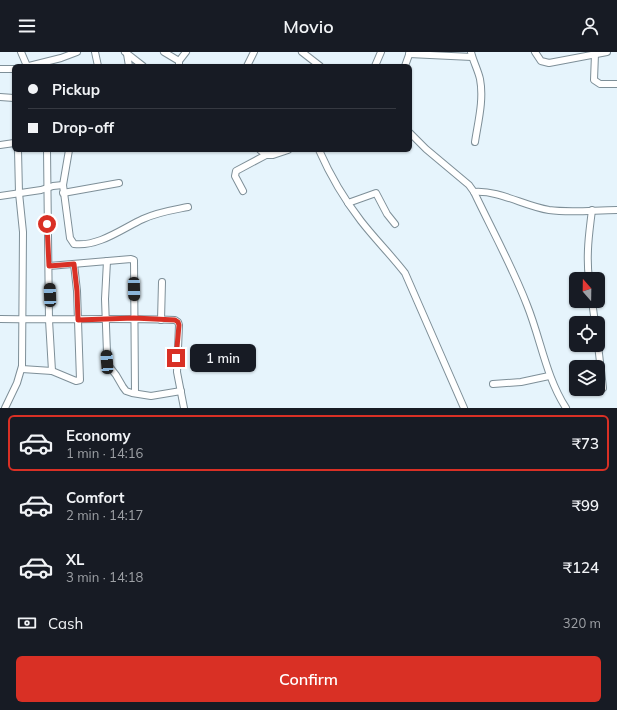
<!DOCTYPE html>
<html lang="en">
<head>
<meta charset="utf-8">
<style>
	:root { --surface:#171b24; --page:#20242c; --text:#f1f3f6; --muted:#9ea1a6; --line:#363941; --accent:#d93025 }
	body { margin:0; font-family:Mulish,sans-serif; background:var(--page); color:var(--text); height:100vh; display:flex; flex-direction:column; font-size:15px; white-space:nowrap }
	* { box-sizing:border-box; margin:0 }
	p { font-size:13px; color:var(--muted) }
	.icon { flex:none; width:22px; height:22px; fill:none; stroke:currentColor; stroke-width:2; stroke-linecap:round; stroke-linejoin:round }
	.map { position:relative; height:356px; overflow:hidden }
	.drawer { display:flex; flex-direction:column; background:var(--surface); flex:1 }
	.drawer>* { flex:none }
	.banner { position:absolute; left:12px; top:12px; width:400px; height:88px; border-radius:6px; box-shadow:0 1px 3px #0004; display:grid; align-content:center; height:88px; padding:0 16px; background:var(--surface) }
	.needle { width:26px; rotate:340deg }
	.tools { position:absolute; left:569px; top:220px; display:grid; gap:8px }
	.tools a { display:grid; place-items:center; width:36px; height:36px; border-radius:6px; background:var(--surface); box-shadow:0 1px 3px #0004; font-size:20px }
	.end { position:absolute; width:18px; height:18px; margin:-9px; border:5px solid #d93025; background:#fff; box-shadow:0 0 0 2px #fff }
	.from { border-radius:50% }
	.bubble { position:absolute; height:28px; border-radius:6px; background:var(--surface); box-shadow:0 1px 3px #0004; font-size:13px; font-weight:600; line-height:28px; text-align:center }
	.car { position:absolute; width:12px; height:24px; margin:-12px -6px; border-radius:5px; box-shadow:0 0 3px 1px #0007; background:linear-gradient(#222 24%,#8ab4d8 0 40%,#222 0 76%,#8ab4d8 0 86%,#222 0) }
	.banner b { display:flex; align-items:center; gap:14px; height:38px; font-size:15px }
	.banner b+b { border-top:1px solid var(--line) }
	.banner i { width:10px; height:10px; background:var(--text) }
	ul { padding:7px 0 0; list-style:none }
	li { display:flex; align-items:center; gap:12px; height:56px; margin:0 8px 6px; padding:0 8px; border:2px solid transparent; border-radius:6px }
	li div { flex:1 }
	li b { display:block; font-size:15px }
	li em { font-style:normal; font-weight:600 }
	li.selected { border-color:var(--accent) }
	li>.icon { width:36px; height:36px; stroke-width:1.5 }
	.pay { display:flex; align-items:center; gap:10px; height:44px; padding:0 16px; font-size:15px }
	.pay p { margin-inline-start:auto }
	.action { display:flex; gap:8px; margin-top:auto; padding:8px 16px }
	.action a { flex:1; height:46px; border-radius:6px; background:var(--accent); color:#fff; font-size:16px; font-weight:600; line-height:46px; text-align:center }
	header { display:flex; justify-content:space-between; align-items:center; height:52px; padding:0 16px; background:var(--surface); font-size:18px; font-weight:600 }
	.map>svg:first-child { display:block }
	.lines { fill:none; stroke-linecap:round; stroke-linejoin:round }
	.minor-casing { stroke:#7e8f98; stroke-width:8 }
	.minor { stroke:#fff; stroke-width:6 }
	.route { stroke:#d93025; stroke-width:5 }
</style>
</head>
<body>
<header><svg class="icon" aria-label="menu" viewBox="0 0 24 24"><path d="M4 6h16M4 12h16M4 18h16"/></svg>Movio<svg class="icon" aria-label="person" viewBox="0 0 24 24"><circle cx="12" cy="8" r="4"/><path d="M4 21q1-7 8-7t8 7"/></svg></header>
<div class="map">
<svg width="617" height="356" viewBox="0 0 617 356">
	<rect width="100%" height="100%" fill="#e6f4fc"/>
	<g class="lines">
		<!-- minor casing -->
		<g class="minor-casing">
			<g id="minor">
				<path d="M21,0L27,14"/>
				<path d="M95,0L98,14"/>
				<path d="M125,0L143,14"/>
				<path d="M164,0L179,9"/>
				<path d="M302,0L320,14"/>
				<path d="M471,0C473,9 478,18 480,27C484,48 478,70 475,90"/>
				<path d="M535,0L541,9L549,11L607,0"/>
				<path d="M127,2L129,14"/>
				<path d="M409,2L472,5"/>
				<path d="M595,2L594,28L600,32H617"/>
				<path d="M29,14L61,6L77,0"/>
				<path d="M179,14V9L186,0"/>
				<path d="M247,14L254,0"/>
				<path d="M375,14L381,0"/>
				<path d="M405,14L410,0"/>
				<path d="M0,17H14"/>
				<path d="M0,45L14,46"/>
				<path d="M410,81L426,97L469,133L474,140C492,178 512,214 527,253C541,288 546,325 566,356"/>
				<path d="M0,93L14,91"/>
				<path d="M47,98L49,268L52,319"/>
				<path d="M69,98L63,133L70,186L74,192C99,195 123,176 143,167C158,160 173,158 188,155"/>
				<path d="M260,98L266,103H273L288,98"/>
				<path d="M319,98C330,123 344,147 361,169C375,187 391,203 405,221L464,356"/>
				<path d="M243,139L235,124L236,119L266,103L272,98"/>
				<path d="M474,140C499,138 524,154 549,158C571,161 595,158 617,158"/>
				<path d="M63,141L119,131"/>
				<path d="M0,144L41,138L53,134L63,133"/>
				<path d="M348,151L376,141L387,162L395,172"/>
				<path d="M107,209L105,247L107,301L109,314L116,323L123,335L126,339L132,341L151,344L181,339"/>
				<path d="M49,214L131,207L134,208L135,341"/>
				<path d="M589,227C586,204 589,181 592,158"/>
				<path d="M592,249L595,271"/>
				<path d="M0,267C58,268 117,266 175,268L178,270L179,273L177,320L184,356"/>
				<path d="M161,268L162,230"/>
				<path d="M598,293L603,336"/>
				<path d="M22,317L52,319L76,329L80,328L77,239L74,212"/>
				<path d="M493,332L521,330L549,324"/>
				<path d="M5,356L17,331L22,314L23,180L19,141L18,98"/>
			</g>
		</g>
		<!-- minor -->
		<use href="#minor" class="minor"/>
	</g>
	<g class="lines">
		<!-- route -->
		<path class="route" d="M47,172L49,214L74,212L77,239L78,268L134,266L175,268L178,270L179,273L176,306"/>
	</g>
</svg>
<div class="tools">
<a><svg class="needle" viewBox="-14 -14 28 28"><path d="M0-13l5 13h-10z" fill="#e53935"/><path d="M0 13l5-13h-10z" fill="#9ea1a6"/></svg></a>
<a><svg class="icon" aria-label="locate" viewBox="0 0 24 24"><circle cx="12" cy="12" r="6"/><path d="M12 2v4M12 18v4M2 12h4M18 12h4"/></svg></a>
<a><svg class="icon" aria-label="layers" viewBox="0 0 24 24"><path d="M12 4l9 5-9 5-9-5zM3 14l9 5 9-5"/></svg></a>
</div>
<i class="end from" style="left:47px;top:172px"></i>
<i class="end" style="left:176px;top:306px"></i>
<div class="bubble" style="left:190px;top:292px;width:66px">1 min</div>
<i class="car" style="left:134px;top:237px;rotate:179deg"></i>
<i class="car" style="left:50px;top:243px;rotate:358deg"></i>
<i class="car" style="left:107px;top:310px;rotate:356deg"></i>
<div class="banner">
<b><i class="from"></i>Pickup</b>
<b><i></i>Drop-off</b>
</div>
</div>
<section class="drawer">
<ul>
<li class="selected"><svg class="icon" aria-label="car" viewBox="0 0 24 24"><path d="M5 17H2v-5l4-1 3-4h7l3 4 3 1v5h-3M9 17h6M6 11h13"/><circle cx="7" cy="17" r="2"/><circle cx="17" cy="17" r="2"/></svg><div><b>Economy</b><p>1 min · 14:16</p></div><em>₹73</em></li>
<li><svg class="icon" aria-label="car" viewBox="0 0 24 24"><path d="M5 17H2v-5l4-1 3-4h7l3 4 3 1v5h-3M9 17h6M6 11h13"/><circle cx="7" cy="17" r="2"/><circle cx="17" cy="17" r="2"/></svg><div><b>Comfort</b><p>2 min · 14:17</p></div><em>₹99</em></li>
<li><svg class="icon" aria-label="car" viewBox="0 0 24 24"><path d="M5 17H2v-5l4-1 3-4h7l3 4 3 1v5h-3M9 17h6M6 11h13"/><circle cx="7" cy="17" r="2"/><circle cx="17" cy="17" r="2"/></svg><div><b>XL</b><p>3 min · 14:18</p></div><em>₹124</em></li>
</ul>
<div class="pay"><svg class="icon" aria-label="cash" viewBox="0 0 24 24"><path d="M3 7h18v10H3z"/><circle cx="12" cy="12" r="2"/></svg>Cash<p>320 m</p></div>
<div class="action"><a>Confirm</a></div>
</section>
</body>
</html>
